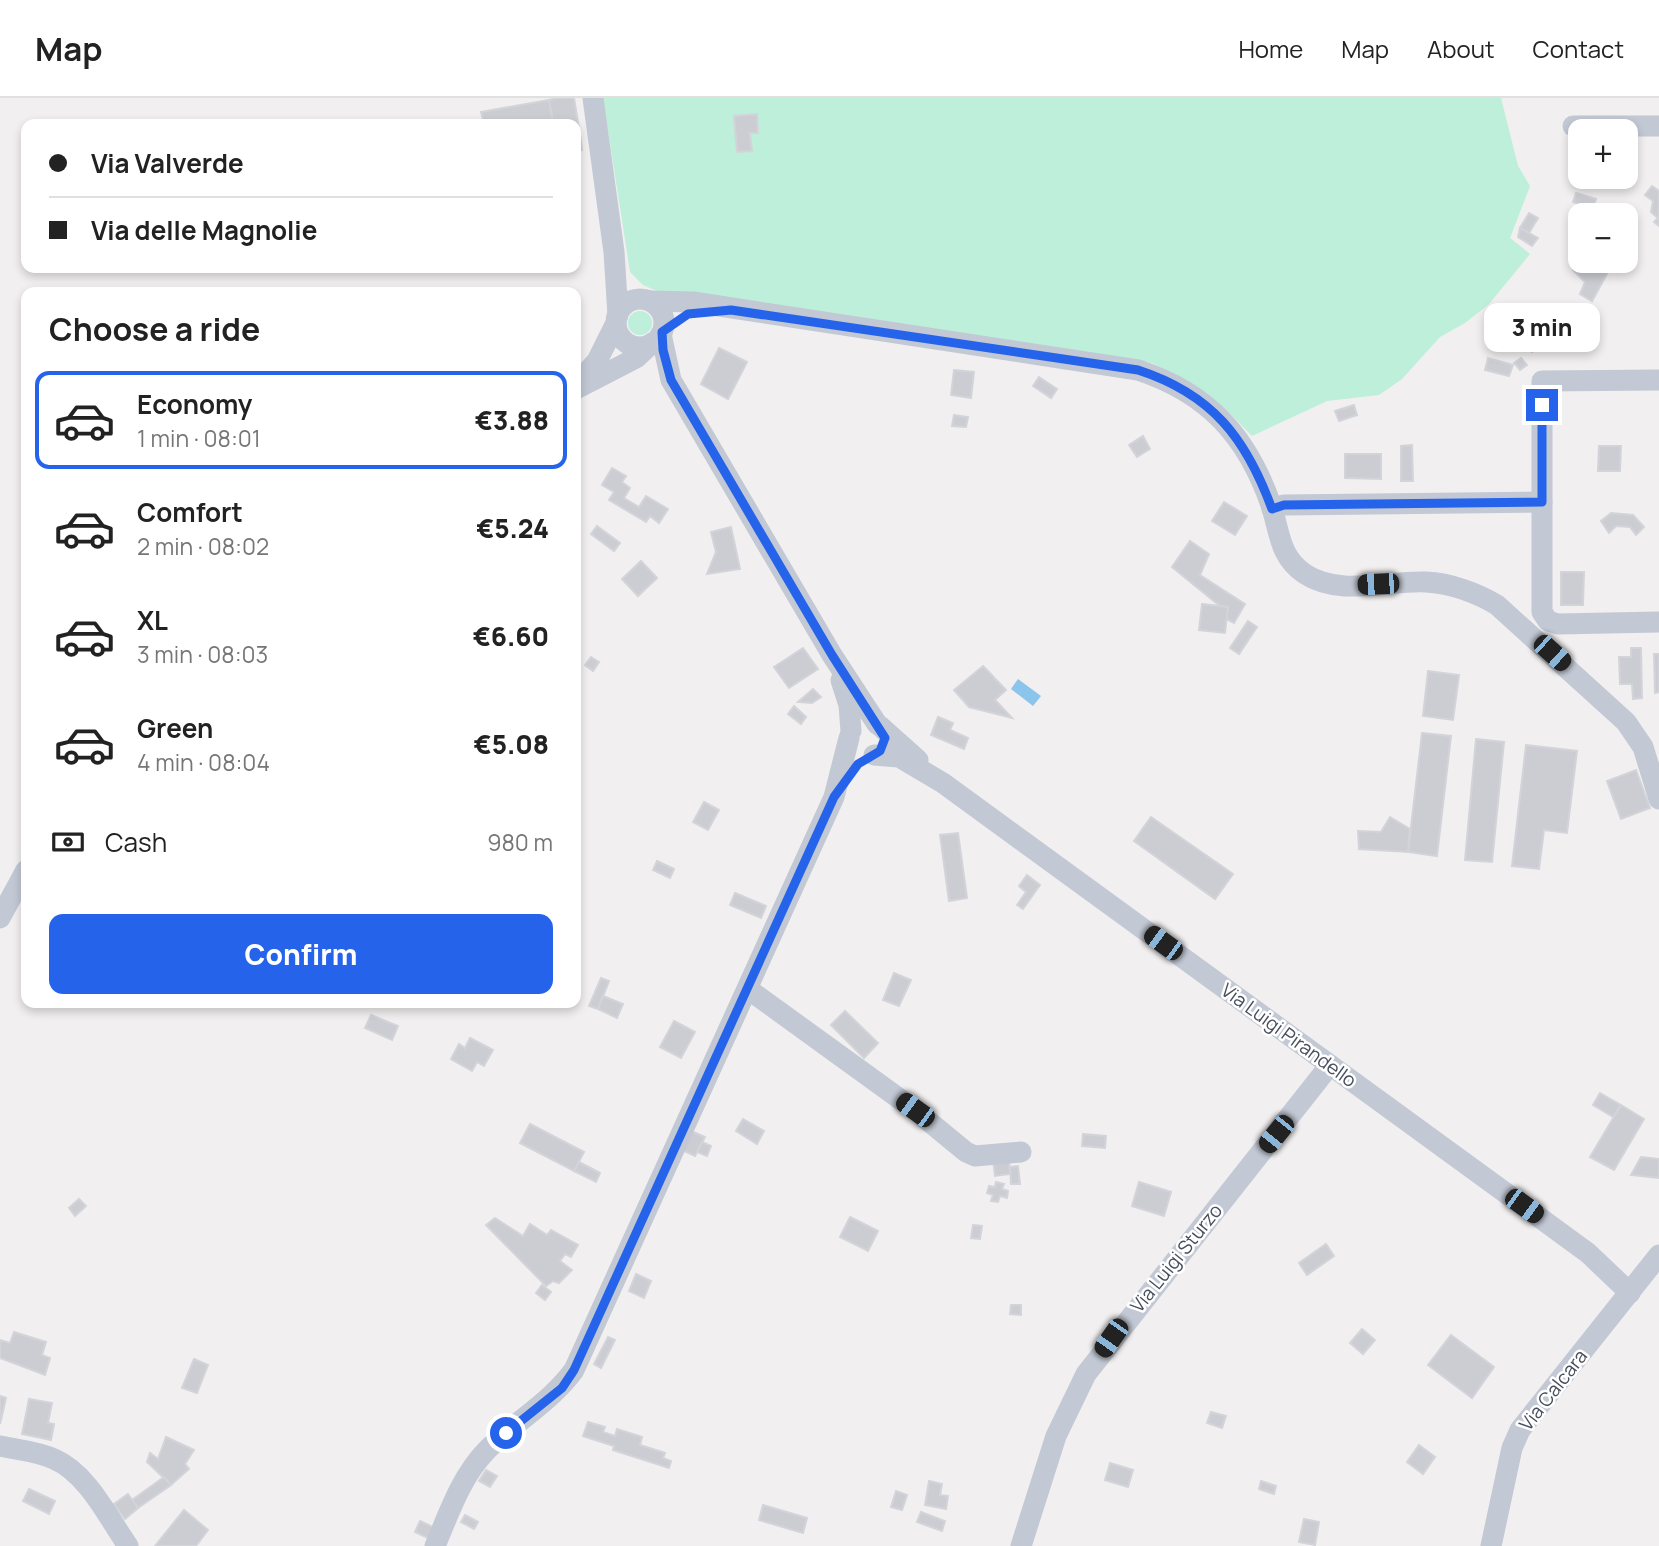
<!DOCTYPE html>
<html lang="en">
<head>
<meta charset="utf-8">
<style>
	:root { --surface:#fff; --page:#f6f6f6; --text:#222; --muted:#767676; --line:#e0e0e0; --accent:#2563eb }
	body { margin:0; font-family:Manrope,sans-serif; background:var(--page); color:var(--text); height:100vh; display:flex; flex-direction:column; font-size:26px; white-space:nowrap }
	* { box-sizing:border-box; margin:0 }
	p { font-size:23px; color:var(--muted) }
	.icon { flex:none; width:38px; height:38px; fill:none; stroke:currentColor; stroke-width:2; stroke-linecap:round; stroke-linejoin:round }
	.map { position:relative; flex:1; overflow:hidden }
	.side { position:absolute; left:21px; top:189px; width:560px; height:721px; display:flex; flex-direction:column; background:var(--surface); border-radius:14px; box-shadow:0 4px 10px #0003 }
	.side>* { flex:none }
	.top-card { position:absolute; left:21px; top:21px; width:560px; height:154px; border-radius:14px; box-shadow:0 4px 10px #0003; display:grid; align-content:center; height:154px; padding:0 28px; background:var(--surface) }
	.fabs { position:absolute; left:1568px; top:21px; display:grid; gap:14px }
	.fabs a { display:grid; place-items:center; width:70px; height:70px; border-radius:14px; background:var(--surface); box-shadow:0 4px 10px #0003; font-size:35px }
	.end { position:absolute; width:32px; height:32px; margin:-16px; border:9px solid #2563eb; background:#fff; box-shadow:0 0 0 4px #fff }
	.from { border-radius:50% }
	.bubble { position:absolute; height:49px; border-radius:14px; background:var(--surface); box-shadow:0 4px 10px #0003; font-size:23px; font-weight:800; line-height:49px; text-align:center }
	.car { position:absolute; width:21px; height:42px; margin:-21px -10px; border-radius:9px; box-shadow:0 0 5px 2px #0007; background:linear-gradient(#222 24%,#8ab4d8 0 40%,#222 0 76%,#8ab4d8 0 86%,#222 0) }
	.top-card b { display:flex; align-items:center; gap:24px; height:66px; font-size:26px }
	.top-card b+b { border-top:2px solid var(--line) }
	.top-card i { width:18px; height:18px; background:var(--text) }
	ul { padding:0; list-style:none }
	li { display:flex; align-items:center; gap:21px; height:98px; margin:0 14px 10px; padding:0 14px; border:4px solid transparent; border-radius:14px }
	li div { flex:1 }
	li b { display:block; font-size:26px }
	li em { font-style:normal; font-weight:800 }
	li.active { border-color:var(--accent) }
	li>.icon { width:63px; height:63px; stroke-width:1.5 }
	h2 { padding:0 28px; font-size:32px; line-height:84px }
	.pay { display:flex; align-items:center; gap:18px; height:77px; padding:0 28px; font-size:26px }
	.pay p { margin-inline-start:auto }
	.primary-button { display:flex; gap:14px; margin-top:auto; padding:14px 28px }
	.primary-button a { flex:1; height:80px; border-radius:14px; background:var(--accent); color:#fff; font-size:28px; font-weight:800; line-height:80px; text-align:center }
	header { display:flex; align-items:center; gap:42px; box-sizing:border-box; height:98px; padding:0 35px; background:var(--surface); border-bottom:2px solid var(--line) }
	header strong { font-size:33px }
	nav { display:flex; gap:38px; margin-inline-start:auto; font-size:24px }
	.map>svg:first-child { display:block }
	.green { fill:#bdefda }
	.water { fill:#8bc5eb }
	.building { fill:#cccdd3; stroke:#d3d4da; stroke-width:2 }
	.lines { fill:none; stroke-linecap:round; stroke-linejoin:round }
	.minor { stroke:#c2c8d4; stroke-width:21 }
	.route { stroke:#2563eb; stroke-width:9 }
	.labels { text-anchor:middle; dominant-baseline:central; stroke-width:5; stroke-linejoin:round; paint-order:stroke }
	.street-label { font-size:19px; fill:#474e5c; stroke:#fff }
</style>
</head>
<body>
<header>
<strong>Map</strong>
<nav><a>Home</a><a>Map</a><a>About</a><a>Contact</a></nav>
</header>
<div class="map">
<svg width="1659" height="1448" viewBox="0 0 1659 1448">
	<rect width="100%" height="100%" fill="#f1efef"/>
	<!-- green -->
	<g class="green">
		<path d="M603,0H1501L1518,68L1530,88L1510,140L1530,156L1489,206L1465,225L1440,239L1402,281L1379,297L1327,303L1252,338C1215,299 1200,288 1152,265L661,195L643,187L630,174Z"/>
		<circle cx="640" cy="225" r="12"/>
	</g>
	<!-- water -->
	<path class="water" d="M1018,581L1041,598L1033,608L1011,591Z"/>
	<!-- building -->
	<g class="building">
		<path d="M557,0H574L579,30L576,31V26H553L549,2Z"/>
		<path d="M549,2L553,26H484L481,14Z"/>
		<path d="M757,16L758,35H750L752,53L737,54L734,18Z"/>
		<path d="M579,30L582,52L576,53V31Z"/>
		<path d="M1652,88L1659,93V128L1654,124L1658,120L1651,114L1653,103L1645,97Z"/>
		<path d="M1576,95L1596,101L1593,111L1573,104Z"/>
		<path d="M1529,115L1538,120L1529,135L1520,130Z"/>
		<path d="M1520,130L1538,140L1532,148L1518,139Z"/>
		<path d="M1580,160V163H1614L1592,203L1580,196L1585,184L1573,172Z"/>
		<path d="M1533,220L1550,240L1532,254L1516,233Z"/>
		<path d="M719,250L747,264L728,301L701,286Z"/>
		<path d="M1488,260L1513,267L1509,278L1485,272Z"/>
		<path d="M1521,260L1527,267L1520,272L1514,265Z"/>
		<path d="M954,272L974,274L971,300L951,297Z"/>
		<path d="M1039,279L1057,291L1051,300L1033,288Z"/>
		<path d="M1354,307L1357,317L1339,323L1335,313Z"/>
		<path d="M954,317L968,319L966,329L952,328Z"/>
		<path d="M1143,338L1150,351L1137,359L1129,347Z"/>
		<path d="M1412,347L1413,383H1401V348Z"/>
		<path d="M1599,348H1621L1620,373H1598Z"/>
		<path d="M1345,356H1381V381L1345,380Z"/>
		<path d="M612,370L626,378L622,384L630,390L624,400L639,409L646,398L668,411L659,425L650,418L646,424L609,402L614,394L602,387Z"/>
		<path d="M1224,404L1247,418L1235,437L1212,423Z"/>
		<path d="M1611,415L1633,417L1644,429L1636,437L1630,429L1616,428L1609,435L1601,423Z"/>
		<path d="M597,428L620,445L614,453L591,436Z"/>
		<path d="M731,429L740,471L707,476L716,454L711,434Z"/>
		<path d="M1190,443L1209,456L1200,477L1245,506L1234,525L1226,521L1228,509L1220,508L1172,469Z"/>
		<path d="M641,463L657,480L638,498L622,481Z"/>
		<path d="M1561,474H1584L1583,507H1561Z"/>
		<path d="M1202,506L1228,509L1225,535L1199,532Z"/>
		<path d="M1248,523L1257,529L1239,556L1230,550Z"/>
		<path d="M803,550L818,571L789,590L774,569Z"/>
		<path d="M1631,550H1641L1642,600L1633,601L1632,586H1620L1619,559H1631Z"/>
		<path d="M1654,556H1659V594L1655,595Z"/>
		<path d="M591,559L599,564L593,573L585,567Z"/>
		<path d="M983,568L1006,592L995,602L1012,620L969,609L954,592Z"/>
		<path d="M1428,573L1459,577L1453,622L1423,618Z"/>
		<path d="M813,591L821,599L812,605L798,604Z"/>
		<path d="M794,608L806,619L801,626L788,616Z"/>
		<path d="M938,619L953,625L950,632L968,640L964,651L931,637Z"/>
		<path d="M1422,635L1451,638L1437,758L1408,754Z"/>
		<path d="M1476,641L1504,644L1492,764L1465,762Z"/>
		<path d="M1526,647L1577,653L1567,735L1544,732L1539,771L1512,768Z"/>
		<path d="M1636,672L1650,710L1621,721L1607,683Z"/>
		<path d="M704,704L719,712L708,732L693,724Z"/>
		<path d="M1151,719L1233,776L1215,801L1134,743Z"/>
		<path d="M1390,719L1410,731L1408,754L1359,751L1358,733L1381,734Z"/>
		<path d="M958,735L967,800L949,803L940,737Z"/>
		<path d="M657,763L674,771L670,780L653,772Z"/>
		<path d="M1027,777L1040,787L1023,811L1017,807L1026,794L1019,788Z"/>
		<path d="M735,795L766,808L761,820L730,807Z"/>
		<path d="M894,875L911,882L899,908L883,902Z"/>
		<path d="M601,880L609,883L598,911L589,908Z"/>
		<path d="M603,898L623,906L617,920L598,911Z"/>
		<path d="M845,913L878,945L864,960L831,927Z"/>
		<path d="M371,917L398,928L392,942L365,930Z"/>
		<path d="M674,923L695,934L681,960L660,949Z"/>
		<path d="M470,940L493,952L484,968L477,964L472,973L451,961L459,946L465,950Z"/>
		<path d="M1600,995L1621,1007L1613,1019L1593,1007Z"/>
		<path d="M1621,1007L1644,1021L1614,1072L1590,1059Z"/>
		<path d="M743,1021L764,1033L757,1046L736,1033Z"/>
		<path d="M530,1026L584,1054L574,1073L520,1045Z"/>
		<path d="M691,1033L705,1039L695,1058L682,1052Z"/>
		<path d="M1083,1036L1106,1038L1105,1050L1082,1048Z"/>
		<path d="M702,1044L711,1048L707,1058L697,1054Z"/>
		<path d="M1641,1059L1659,1061V1080L1631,1077Z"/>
		<path d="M1009,1061L1010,1076L995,1078L993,1062Z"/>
		<path d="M579,1064L600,1075L596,1084L574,1073Z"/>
		<path d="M1018,1068L1020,1086H1011L1010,1069Z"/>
		<path d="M996,1084L1004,1086L1002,1091L1008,1093L1007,1100L1000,1098L998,1104L991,1103L993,1097L987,1095L989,1088L995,1089Z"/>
		<path d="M1139,1084L1171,1094L1164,1118L1132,1108Z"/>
		<path d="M79,1101L86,1108L75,1118L69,1110Z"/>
		<path d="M850,1119L878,1133L868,1153L840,1139Z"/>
		<path d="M495,1120L523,1138L530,1126L547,1137L551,1132L578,1147L571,1159L565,1156L560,1163L572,1172L559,1185L553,1183L546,1188L486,1127Z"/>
		<path d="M973,1127L982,1128L980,1141L971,1140Z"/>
		<path d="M1326,1146L1334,1158L1307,1177L1299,1165Z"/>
		<path d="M636,1176L651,1183L644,1200L629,1193Z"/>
		<path d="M542,1187L551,1194L545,1202L536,1195Z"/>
		<path d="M1011,1207H1021V1217L1010,1216Z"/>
		<path d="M1362,1231L1375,1242L1363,1256L1350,1245Z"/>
		<path d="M14,1234L46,1244L42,1257L50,1260L45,1277L0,1260V1242L10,1245Z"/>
		<path d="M1451,1237L1494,1269L1472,1300L1428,1267Z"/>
		<path d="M608,1239L615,1242L601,1270L594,1266Z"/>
		<path d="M194,1261L208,1267L197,1295L182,1290Z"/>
		<path d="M0,1298L6,1300L0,1326Z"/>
		<path d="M29,1301L52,1305L48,1325L54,1326L51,1342L22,1336Z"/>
		<path d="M1211,1314L1226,1318L1222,1330L1207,1325Z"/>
		<path d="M588,1324L605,1329L603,1334L615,1338L617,1331L642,1339L640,1347L665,1355L663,1360L671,1363L669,1370L613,1352L614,1348L583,1338Z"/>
		<path d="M166,1339L194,1352L185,1366L189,1371L171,1387L147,1364L150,1355L158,1361Z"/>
		<path d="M1419,1347L1435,1359L1423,1376L1407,1364Z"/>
		<path d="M1110,1365L1133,1372L1128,1389L1105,1382Z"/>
		<path d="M486,1372L497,1378L490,1389L479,1383Z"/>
		<path d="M164,1379L171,1387L138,1410L132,1402Z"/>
		<path d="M929,1383L942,1386L940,1397L948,1398L946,1411L925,1407Z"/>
		<path d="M1261,1383L1276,1388L1274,1396L1259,1391Z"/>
		<path d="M29,1391L55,1403L49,1416L23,1403Z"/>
		<path d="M896,1393L907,1397L902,1412L891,1409Z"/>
		<path d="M128,1396L138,1410L125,1421L114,1406Z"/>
		<path d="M763,1407L807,1420L803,1435L759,1422Z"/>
		<path d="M184,1412L208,1432L196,1448H155Z"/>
		<path d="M921,1414L945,1423L942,1433L917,1424Z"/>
		<path d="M465,1417L478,1424L474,1431L461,1424Z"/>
		<path d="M1304,1421L1319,1424L1315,1447L1299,1444Z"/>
		<path d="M420,1423L435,1430L430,1441L415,1434Z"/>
	</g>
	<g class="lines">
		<!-- minor -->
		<g class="minor">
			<path d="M593,0L614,154L618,217"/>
			<path d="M1573,28H1659"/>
			<circle cx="640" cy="225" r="24"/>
			<path d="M650,203L693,204L1138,272C1208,295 1247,338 1271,407C1280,434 1279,459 1305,476C1340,499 1388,482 1426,484C1450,485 1477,495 1497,507L1626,624L1643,649L1659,701"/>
			<path d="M661,236L671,282L832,557L877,626"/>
			<path d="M578,284L597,263L616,225"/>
			<path d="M576,291L636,260L652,245"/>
			<path d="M1542,404V514L1548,523L1558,526L1659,524"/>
			<path d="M1272,411L1284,407L1542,404V283L1659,282"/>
			<path d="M841,582L849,607L851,633"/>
			<path d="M880,628L918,662"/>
			<path d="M874,657L899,659L943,685L1588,1155L1630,1195"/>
			<path d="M0,820L26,772"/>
			<path d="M748,891L915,1012L966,1054L975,1058L1021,1054"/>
			<path d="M0,1348C18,1352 37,1353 54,1361C87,1375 108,1419 128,1448"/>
			<path d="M435,1448C449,1415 461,1379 486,1353C514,1324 550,1305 574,1272L834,699L849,640"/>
			<path d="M1021,1448L1056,1338L1086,1276L1330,967"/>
			<path d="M1491,1448L1512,1350L1520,1332L1659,1157"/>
		</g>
	</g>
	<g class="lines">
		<!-- route -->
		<path class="route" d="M506,1335L562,1290L574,1272L834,699L858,666L880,653L885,640L832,557L671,282L663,252L662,234L688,216L731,212L1138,272C1212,296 1246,340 1272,411L1284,407L1542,404V307"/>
	</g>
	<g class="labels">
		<!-- street labels -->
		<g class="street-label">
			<text transform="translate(1289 937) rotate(36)">Via Luigi Pirandello</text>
			<text transform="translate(1176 1160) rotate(-51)">Via Luigi Sturzo</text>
			<text transform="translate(1553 1292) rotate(-52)">Via Calcara</text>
		</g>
	</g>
</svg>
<div class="fabs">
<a>+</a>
<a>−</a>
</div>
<i class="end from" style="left:506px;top:1335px"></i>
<i class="end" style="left:1542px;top:307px"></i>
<div class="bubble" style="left:1484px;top:205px;width:116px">3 min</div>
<i class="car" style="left:1378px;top:486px;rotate:268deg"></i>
<i class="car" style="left:1552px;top:555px;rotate:132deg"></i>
<i class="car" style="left:1163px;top:845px;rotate:306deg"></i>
<i class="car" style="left:915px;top:1012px;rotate:306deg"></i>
<i class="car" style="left:1276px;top:1036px;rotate:219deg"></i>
<i class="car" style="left:1524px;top:1108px;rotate:126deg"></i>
<i class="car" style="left:1111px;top:1240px;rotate:215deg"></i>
<div class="top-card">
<b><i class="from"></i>Via Valverde</b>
<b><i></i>Via delle Magnolie</b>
</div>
<section class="side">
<h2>Choose a ride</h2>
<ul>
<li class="active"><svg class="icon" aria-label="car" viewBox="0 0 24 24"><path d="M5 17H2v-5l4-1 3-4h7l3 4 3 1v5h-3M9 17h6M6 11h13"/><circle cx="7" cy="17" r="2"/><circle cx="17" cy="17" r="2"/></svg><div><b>Economy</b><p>1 min · 08:01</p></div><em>€3.88</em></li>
<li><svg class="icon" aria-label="car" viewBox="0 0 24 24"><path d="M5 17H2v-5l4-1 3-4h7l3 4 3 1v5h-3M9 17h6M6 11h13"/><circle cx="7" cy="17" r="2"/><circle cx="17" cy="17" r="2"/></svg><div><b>Comfort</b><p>2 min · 08:02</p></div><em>€5.24</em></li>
<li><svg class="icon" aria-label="car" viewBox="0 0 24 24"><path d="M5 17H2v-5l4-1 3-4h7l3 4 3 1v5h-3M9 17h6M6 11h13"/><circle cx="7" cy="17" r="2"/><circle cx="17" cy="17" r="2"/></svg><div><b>XL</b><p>3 min · 08:03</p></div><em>€6.60</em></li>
<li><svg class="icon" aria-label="car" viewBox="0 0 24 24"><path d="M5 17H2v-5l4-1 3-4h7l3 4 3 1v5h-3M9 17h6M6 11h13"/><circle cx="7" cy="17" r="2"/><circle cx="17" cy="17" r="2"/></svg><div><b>Green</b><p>4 min · 08:04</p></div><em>€5.08</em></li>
</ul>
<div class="pay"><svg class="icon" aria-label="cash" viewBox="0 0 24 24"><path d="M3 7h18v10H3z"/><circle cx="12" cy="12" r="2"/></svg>Cash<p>980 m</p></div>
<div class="primary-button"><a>Confirm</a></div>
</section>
</div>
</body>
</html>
